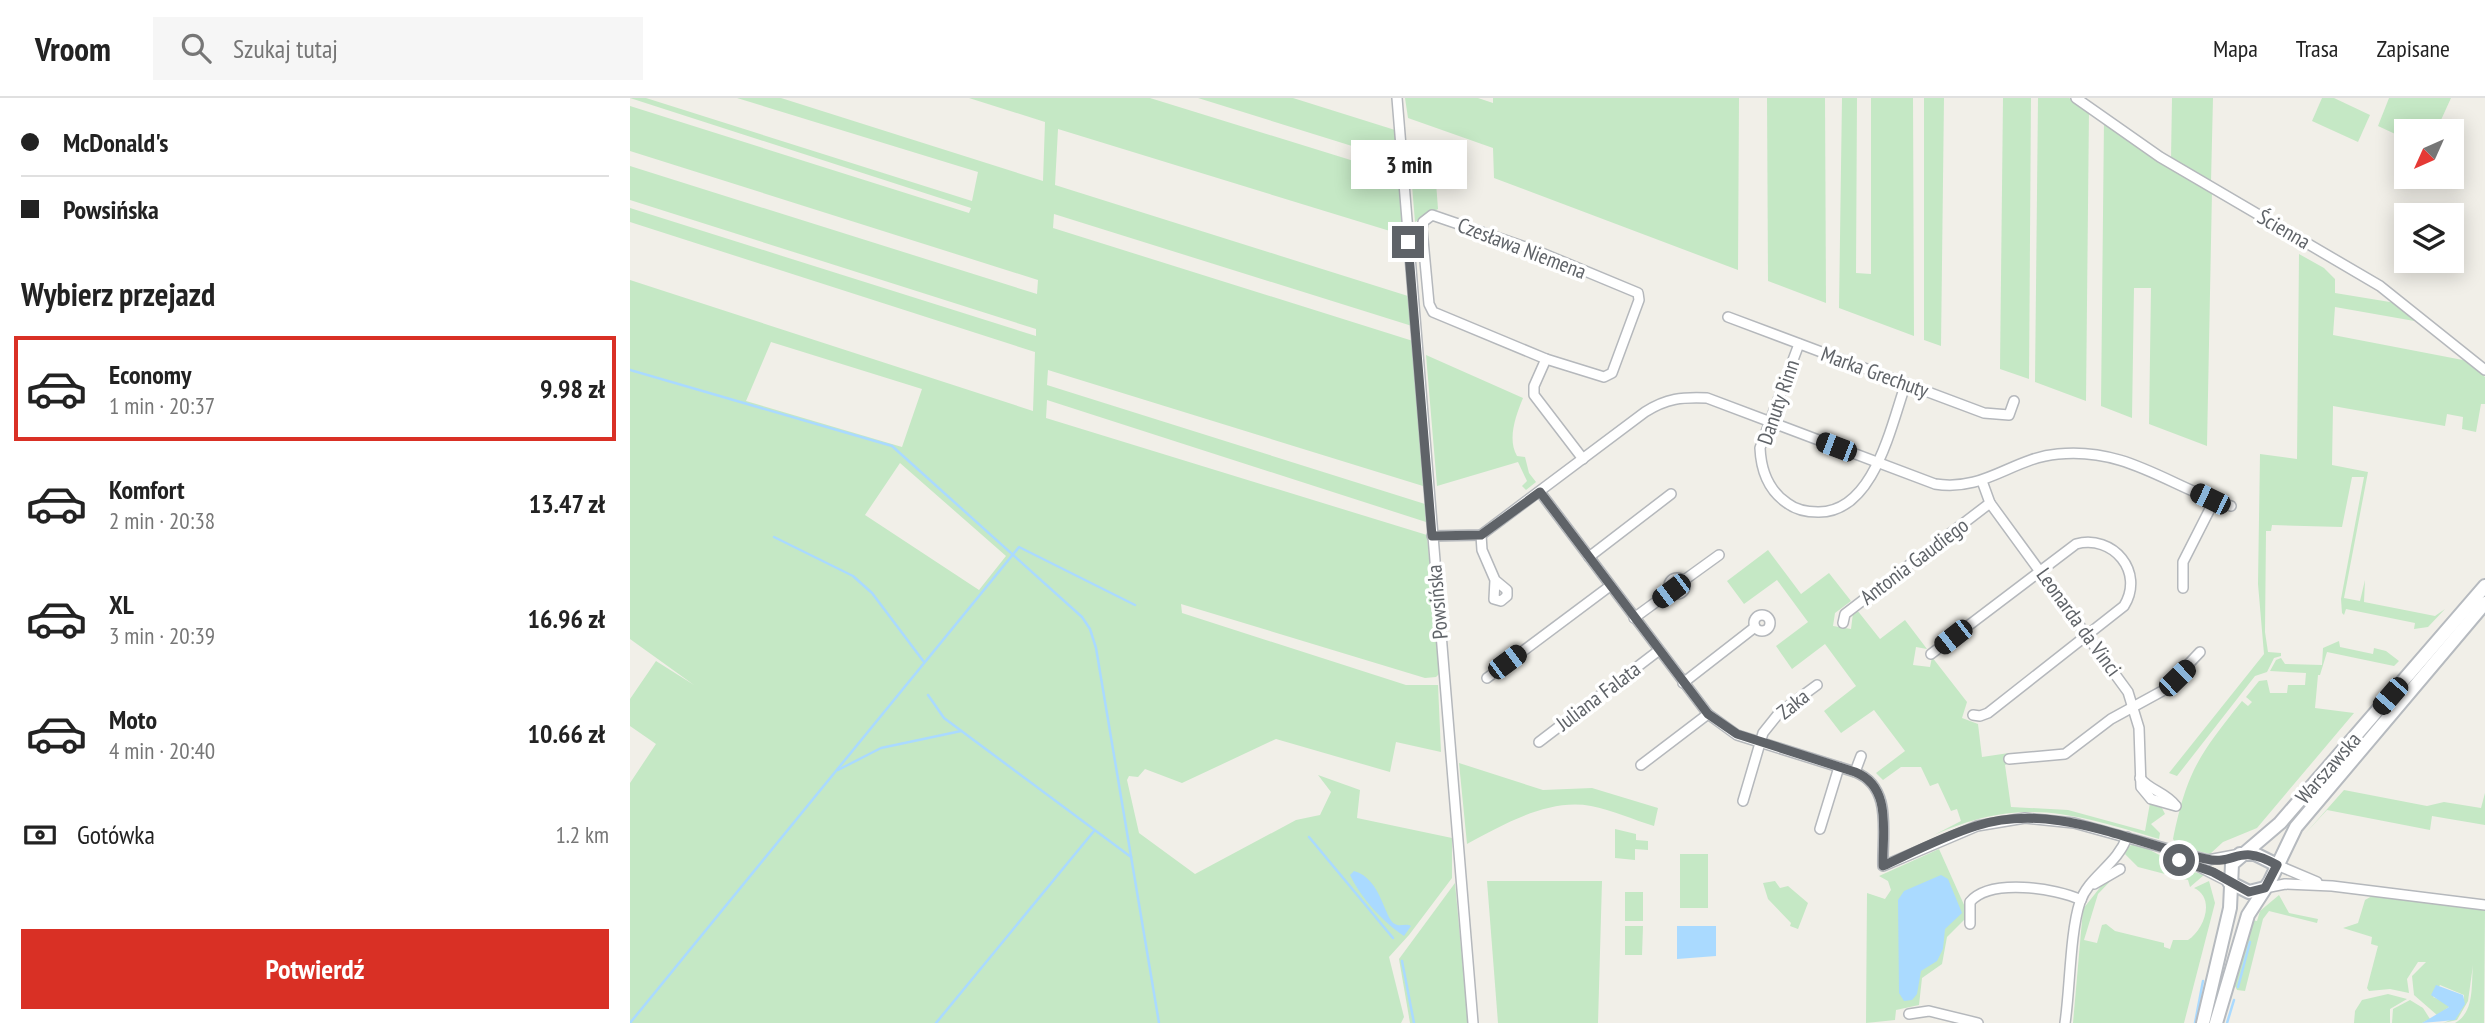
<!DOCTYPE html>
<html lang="pl">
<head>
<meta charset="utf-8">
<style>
	:root { --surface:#fff; --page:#f6f6f6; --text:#222; --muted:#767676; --line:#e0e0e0; --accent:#d93025 }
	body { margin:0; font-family:"PT Sans Narrow",sans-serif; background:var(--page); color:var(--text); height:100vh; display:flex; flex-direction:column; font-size:26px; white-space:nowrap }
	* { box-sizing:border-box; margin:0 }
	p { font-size:23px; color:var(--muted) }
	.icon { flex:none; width:38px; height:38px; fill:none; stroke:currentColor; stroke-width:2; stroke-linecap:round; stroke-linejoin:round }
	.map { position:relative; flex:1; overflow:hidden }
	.side { display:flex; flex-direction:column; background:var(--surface); width:630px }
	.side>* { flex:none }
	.hud { display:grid; align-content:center; height:154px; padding:0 21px; background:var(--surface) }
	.needle { width:46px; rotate:225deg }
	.controls { position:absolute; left:1764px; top:21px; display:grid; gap:14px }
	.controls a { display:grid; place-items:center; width:70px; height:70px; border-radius:0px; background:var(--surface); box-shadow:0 4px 18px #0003; font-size:35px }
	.end { position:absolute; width:32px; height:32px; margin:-16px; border:9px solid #5f6368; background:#fff; box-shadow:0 0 0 4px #fff }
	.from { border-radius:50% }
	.bubble { position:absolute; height:49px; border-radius:0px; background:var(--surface); box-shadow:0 4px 18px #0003; font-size:23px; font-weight:600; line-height:49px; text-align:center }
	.car { position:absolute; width:21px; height:42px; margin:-21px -10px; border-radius:9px; box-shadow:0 0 5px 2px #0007; background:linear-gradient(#222 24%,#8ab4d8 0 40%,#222 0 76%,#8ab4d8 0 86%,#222 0) }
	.hud b { display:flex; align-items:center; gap:24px; height:66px; font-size:26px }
	.hud b+b { border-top:2px solid var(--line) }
	.hud i { width:18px; height:18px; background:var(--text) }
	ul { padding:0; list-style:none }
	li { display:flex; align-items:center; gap:21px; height:105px; margin:0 14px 10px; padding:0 7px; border:4px solid transparent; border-radius:0px }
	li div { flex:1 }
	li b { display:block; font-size:26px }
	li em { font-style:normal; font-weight:600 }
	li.on { border-color:var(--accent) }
	li>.icon { width:63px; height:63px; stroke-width:1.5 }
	h2 { padding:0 21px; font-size:32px; line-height:84px }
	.pay { display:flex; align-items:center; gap:18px; height:77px; padding:0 21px; font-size:26px }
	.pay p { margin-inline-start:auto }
	.cta { display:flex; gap:14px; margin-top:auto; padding:14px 21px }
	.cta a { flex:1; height:80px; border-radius:0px; background:var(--accent); color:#fff; font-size:28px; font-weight:600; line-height:80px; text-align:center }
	header { display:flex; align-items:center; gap:42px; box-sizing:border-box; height:98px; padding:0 35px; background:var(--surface); border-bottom:2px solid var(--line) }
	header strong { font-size:33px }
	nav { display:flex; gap:38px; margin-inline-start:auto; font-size:24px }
	.search { width:490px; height:63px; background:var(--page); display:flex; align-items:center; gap:18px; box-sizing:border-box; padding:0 24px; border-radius:0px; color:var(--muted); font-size:26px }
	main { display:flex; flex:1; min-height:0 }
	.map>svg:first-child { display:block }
	.green { fill:#c5e8c5; fill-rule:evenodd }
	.water { fill:#aadaff }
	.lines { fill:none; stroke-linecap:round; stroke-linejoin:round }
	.stream { stroke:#aadaff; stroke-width:2.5 }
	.minor-casing { stroke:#b5b8bc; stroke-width:12 }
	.secondary-casing { stroke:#b6babf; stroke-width:16 }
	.minor { stroke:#fff; stroke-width:9 }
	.secondary { stroke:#fff; stroke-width:12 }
	.route { stroke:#5f6368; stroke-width:9 }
	.labels { text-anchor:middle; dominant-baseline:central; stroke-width:7; stroke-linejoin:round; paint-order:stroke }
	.street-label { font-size:21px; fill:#5f6368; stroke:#fff }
</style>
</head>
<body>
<header>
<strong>Vroom</strong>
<div class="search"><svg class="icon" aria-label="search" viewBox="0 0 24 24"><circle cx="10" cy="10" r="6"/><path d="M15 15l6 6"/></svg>Szukaj tutaj</div>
<nav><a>Mapa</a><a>Trasa</a><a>Zapisane</a></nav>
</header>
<main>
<section class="side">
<div class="hud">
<b><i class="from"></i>McDonald's</b>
<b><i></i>Powsińska</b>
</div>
<h2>Wybierz przejazd</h2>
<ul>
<li class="on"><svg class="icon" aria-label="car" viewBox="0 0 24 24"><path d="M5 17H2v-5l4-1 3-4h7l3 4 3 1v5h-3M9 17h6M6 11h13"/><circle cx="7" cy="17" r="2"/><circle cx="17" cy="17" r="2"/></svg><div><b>Economy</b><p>1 min · 20:37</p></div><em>9.98 zł</em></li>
<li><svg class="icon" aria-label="car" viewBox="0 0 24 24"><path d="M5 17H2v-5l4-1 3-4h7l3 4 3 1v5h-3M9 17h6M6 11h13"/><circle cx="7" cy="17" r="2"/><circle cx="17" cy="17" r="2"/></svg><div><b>Komfort</b><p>2 min · 20:38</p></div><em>13.47 zł</em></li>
<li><svg class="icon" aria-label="car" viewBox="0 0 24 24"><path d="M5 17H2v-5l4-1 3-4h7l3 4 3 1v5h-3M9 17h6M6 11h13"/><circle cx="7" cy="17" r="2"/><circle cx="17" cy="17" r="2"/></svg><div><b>XL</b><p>3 min · 20:39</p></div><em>16.96 zł</em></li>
<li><svg class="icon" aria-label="car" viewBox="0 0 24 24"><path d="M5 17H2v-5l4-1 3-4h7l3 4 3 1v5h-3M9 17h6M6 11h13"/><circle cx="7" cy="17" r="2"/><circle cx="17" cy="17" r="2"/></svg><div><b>Moto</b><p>4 min · 20:40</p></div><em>10.66 zł</em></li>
</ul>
<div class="pay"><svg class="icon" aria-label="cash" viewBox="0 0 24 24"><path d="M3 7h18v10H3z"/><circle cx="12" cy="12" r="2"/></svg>Gotówka<p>1.2 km</p></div>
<div class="cta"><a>Potwierdź</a></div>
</section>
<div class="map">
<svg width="1855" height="925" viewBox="0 0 1855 925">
	<rect width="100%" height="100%" fill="#f1efe8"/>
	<!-- green -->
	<g class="green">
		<path d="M0,0H16L342,103L348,74L107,0H151L413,83L415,24L339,0H520L769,77L773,137L428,31L425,87L778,198L782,228L424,116L423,130L783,243L793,388L418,272L417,287L795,406L796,424L417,302L416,320L797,437L809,576L806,579L795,580L551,506L552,515L776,587H808L811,654L766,644L760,674L646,641L552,685L515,671L508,679L499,678L497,682L509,735L565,776L666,722L690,717L701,694L688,677L730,692L727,720L822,740V780L779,837L759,859L774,919L771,925H0V685L26,646L0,628V601L26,563L64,587L0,541V182L403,313L405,254L0,124V110L406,238V231L0,102V68L407,196L408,182L0,53V8L339,115L341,110ZM141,244L292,291L272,349L116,303ZM270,365L376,458L349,492L235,417Z"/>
		<path d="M568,0H663L765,32L767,62Z"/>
		<path d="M775,0H848L863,5V0H1109L1108,172L864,80L863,50L778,20Z"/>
		<path d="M1137,0H1195L1196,205L1138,183Z"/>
		<path d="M1212,0H1227L1226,175L1241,176V0H1283L1284,238L1209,210Z"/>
		<path d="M1294,0H1314L1311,248L1294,242Z"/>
		<path d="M1373,0H1401L1399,281L1370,271Z"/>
		<path d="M1408,0H1439L1459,11L1456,303L1405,284Z"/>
		<path d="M1542,0H1583L1581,84L1541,62Z"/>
		<path d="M1692,0H1704L1740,17L1728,44L1682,23Z"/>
		<path d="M1759,0H1821L1806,33H1776V41L1748,28Z"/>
		<path d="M1474,21L1582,93L1577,348L1519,326L1521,190H1504L1502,320L1471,308Z"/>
		<path d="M780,63L805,71L808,111L785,124Z"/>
		<path d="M1669,156L1694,170L1705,181V195L1766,205L1790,224L1705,209L1703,237L1838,263L1855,279V306H1851L1846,334L1832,331L1833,319L1817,316L1815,328L1703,308L1702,367L1738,374L1714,500L1730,503L1735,482L1734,504L1805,518L1815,511L1798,529L1784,531L1785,525L1716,511L1714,517L1712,515L1711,501L1734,379H1722L1712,429L1642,427L1641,433H1636L1635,534L1638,554L1651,555V558L1644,560L1637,574L1625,578L1547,678L1539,675L1634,556L1628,486L1630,356L1667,361Z"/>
		<path d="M796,257L893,300C886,317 877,341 887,358L895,359L899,375L906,384L896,392L892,388L897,383L888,364L807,388Z"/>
		<path d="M1138,452L1171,496L1199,475L1221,503L1205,515L1203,528L1221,531L1223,515L1227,512L1250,541L1275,522L1297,551L1286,549L1283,567L1300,569L1302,559L1337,604L1332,620L1348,626L1352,659L1379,655L1380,665L1375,667L1381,709L1438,712L1515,733L1520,705L1532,710L1535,716L1521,726L1530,735L1529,741C1441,715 1392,698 1304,737L1331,723L1327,711L1321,713L1308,685L1300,688L1291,669H1271L1253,682L1246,675L1275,653L1244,612L1211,635L1194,613L1226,588L1195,546L1162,571L1146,548L1178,524L1147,482L1114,506L1097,483Z"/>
		<path d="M1709,543L1710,549L1743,556L1744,550L1756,553L1769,563L1764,568L1697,554L1690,577H1688L1685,610L1724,615L1751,583L1627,730L1593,744L1580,756L1548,748L1543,741C1557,673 1569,657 1612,603L1618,608L1622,604L1616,599L1629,583L1637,582L1640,595H1657L1658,587H1675L1676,575L1640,573L1646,562L1651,560L1655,566L1692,567L1693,550Z"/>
		<path d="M829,665L913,692L962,690L1028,710L1024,728C1004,722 982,712 961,708C918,700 873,727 837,746Z"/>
		<path d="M1714,692L1797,708L1814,704L1851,710L1855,695V727L1802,718L1800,732L1697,712L1674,737Z"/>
		<path d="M985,731L1006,736V742L1018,743V752L1005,751V762L985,760Z"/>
		<path d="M1504,746C1528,753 1547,770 1574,777L1560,789L1558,782L1508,769L1495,756L1497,749Z"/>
		<path d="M1309,751L1335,809L1334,822L1317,839L1312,866L1292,880L1289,907L1266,912L1265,922L1236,925L1237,795L1255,801L1261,792L1258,783L1249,778Z"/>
		<rect x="1050" y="756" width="28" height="54"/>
		<path d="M1487,776L1468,796L1454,842L1467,845L1472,827L1476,826L1485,833L1534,845V849L1540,851L1543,842H1558C1574,832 1586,800 1564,790L1579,783L1585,805L1554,925H1443L1453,811L1472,787Z"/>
		<path d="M857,783H972L968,925H868Z"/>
		<path d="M1145,783L1150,790L1158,788L1178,805L1168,831L1160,828L1161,825L1138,801L1133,785Z"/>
		<path d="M825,785L838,925H780L769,861Z"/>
		<rect x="995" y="794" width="18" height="29"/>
		<path d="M1649,797L1659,815L1688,821L1687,825L1639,813L1633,821L1615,893L1607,892L1604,886L1622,822L1627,823L1630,813Z"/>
		<path d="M1742,798L1855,811L1854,925H1825C1845,914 1841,887 1843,867L1838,903L1827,922L1813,925C1828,920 1834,913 1834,897L1810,887L1803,899L1817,905L1819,909L1807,917L1784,897L1782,878L1796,864H1788L1777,881L1779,895L1760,891L1739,893L1737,890L1748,848L1741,846L1742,839L1713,830L1728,825L1735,802Z"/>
		<path d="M995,828H1013L1012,857H995Z"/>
		<path d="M1758,896L1777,901L1760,911V925H1724L1725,913L1732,902Z"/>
		<path d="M1780,902L1793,910L1800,921L1792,925H1762L1763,911Z"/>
	</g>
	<!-- water -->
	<g class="water">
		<path d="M724,773C752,781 754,821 765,826C770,829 775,825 781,828L774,838C753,824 731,800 720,777Z"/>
		<path d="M1311,777L1318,781L1332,815L1315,831L1313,851L1307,863L1291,873L1287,896L1282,902L1274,903L1269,895L1268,802L1274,793Z"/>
		<path d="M1047,828H1086V858L1047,861Z"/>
		<path d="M1806,887L1833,897L1835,906L1825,922L1792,925L1819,909L1801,897Z"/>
	</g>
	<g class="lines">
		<!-- stream -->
		<g class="stream">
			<path d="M0,272L262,348L452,519L460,531L466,550L529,925"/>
			<path d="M144,439L223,478L242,495L294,564"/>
			<path d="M298,597L314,620L501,759"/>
			<path d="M208,672L251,650L331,633"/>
			<path d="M679,739L763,840"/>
			<path d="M772,863L784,925"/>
			<path d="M1608,889L1620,844"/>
			<path d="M0,925L389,449L505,507"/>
			<path d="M306,925L464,733"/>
			<path d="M1565,925L1573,883"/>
			<path d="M1597,925L1604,902"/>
		</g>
		<!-- minor casing -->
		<g class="minor-casing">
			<g id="minor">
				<path d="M767,0L843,925"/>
				<path d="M1446,0L1530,59L1750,188L1855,272"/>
				<path d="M802,117L907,153L1008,195L1009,202L982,275L974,279L916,261L803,214L799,206L792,131L793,124Z"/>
				<path d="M1098,219L1354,315L1379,317L1384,303"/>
				<path d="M1169,246L1130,350C1131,373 1138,392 1157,405C1166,412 1176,414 1188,414C1244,415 1261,327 1276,285"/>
				<path d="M916,261L904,288V297L953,361"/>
				<path d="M1352,383L1360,405L1498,594L1509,630L1511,689L1521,701L1546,708"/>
				<path d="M910,394L1078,616L1107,637L1225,674C1263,689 1252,735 1253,768L1347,728L1395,720L1444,725L1578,762L1610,756"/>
				<path d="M851,437L852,452L865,482L864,501L871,503L877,498V492L865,482"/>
				<path d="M802,438L851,437L1015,314C1037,300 1052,299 1077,300L1305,386C1355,394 1382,360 1428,356C1497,349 1540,389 1601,408"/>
				<path d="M959,459L1041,396"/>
				<circle cx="1047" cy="488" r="8"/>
				<path d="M1053,483L1089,457"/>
				<path d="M1553,490V464L1584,403"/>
				<circle cx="1132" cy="525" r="8"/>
				<path d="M1004,520L1041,493"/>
				<path d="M1213,525L1215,516L1360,405"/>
				<path d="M1301,556L1446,446C1483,436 1515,474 1494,508L1358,615L1350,618L1343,617"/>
				<path d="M857,580L980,488"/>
				<path d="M1053,585L1125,529"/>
				<path d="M909,644L1028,553"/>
				<path d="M1379,661L1435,656L1481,621L1534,592L1570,554"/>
				<path d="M1011,667L1078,616"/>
				<path d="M1225,674L1231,658"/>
				<path d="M1510,680C1519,692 1535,694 1545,707"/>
				<path d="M1113,703L1133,635L1149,615L1187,587"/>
				<path d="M1190,731L1209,669"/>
				<path d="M1540,754L1599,784"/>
				<path d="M1647,767L1687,784"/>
				<path d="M1464,786L1490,771"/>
				<path d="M1635,790L1655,786L1702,788L1855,807"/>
				<path d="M1340,826V804C1360,780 1426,790 1451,802"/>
				<path d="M1279,916L1299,913L1348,925"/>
				<path d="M1435,925C1440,892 1440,834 1450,804C1459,778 1487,767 1497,739"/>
			</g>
		</g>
		<!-- secondary casing -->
		<g class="secondary-casing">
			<g id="secondary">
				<path d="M1610,756H1625L1647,767"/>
				<path d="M1599,784L1619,794L1635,790"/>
				<path d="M1573,925L1600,810L1602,766L1650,725L1855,488"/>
				<path d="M1586,925L1618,817L1640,783L1666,729L1855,505"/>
			</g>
		</g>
		<!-- minor -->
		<use href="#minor" class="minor"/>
		<!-- secondary -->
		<use href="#secondary" class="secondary"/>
	</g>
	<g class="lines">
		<!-- route -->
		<path class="route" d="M778,144L802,438L851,437L910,394L1078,616L1107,636L1225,674C1263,689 1252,735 1253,768C1283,754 1314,738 1346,728C1424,703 1500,745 1576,761C1607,768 1607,744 1647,767L1635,790L1619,794L1583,774L1549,762"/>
	</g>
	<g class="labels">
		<!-- street labels -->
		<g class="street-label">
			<text transform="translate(1654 131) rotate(30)">Ścienna</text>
			<text transform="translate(892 150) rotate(21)">Czesława Niemena</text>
			<text transform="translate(1245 274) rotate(20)">Marka Grechuty</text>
			<text transform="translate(1148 304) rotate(-71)">Danuty Rinn</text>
			<text transform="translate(1284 463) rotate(-37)">Antonia Gaudiego</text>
			<text transform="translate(807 504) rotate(-95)">Powsińska</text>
			<text transform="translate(1449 524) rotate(54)">Leonarda da Vinci</text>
			<text transform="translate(968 598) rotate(-37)">Juliana Falata</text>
			<text transform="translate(1163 606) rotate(-39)">Zaka</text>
			<text transform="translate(1698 670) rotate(-49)">Warszawska</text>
		</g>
	</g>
</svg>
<div class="controls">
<a><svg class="needle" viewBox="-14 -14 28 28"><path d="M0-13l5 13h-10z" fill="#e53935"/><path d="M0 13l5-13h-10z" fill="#767676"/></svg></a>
<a><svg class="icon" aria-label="layers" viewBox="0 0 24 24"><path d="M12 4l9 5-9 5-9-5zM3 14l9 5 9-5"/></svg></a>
</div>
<i class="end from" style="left:1549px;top:762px"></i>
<i class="end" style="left:778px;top:144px"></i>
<div class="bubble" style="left:721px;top:42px;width:116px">3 min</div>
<i class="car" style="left:1206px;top:349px;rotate:291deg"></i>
<i class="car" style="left:1580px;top:401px;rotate:296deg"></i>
<i class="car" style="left:1041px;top:493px;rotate:233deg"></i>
<i class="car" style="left:1323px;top:539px;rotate:232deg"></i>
<i class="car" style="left:877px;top:564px;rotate:53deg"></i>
<i class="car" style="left:1547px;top:580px;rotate:46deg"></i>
<i class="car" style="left:1760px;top:598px;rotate:221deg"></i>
</div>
</main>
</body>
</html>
